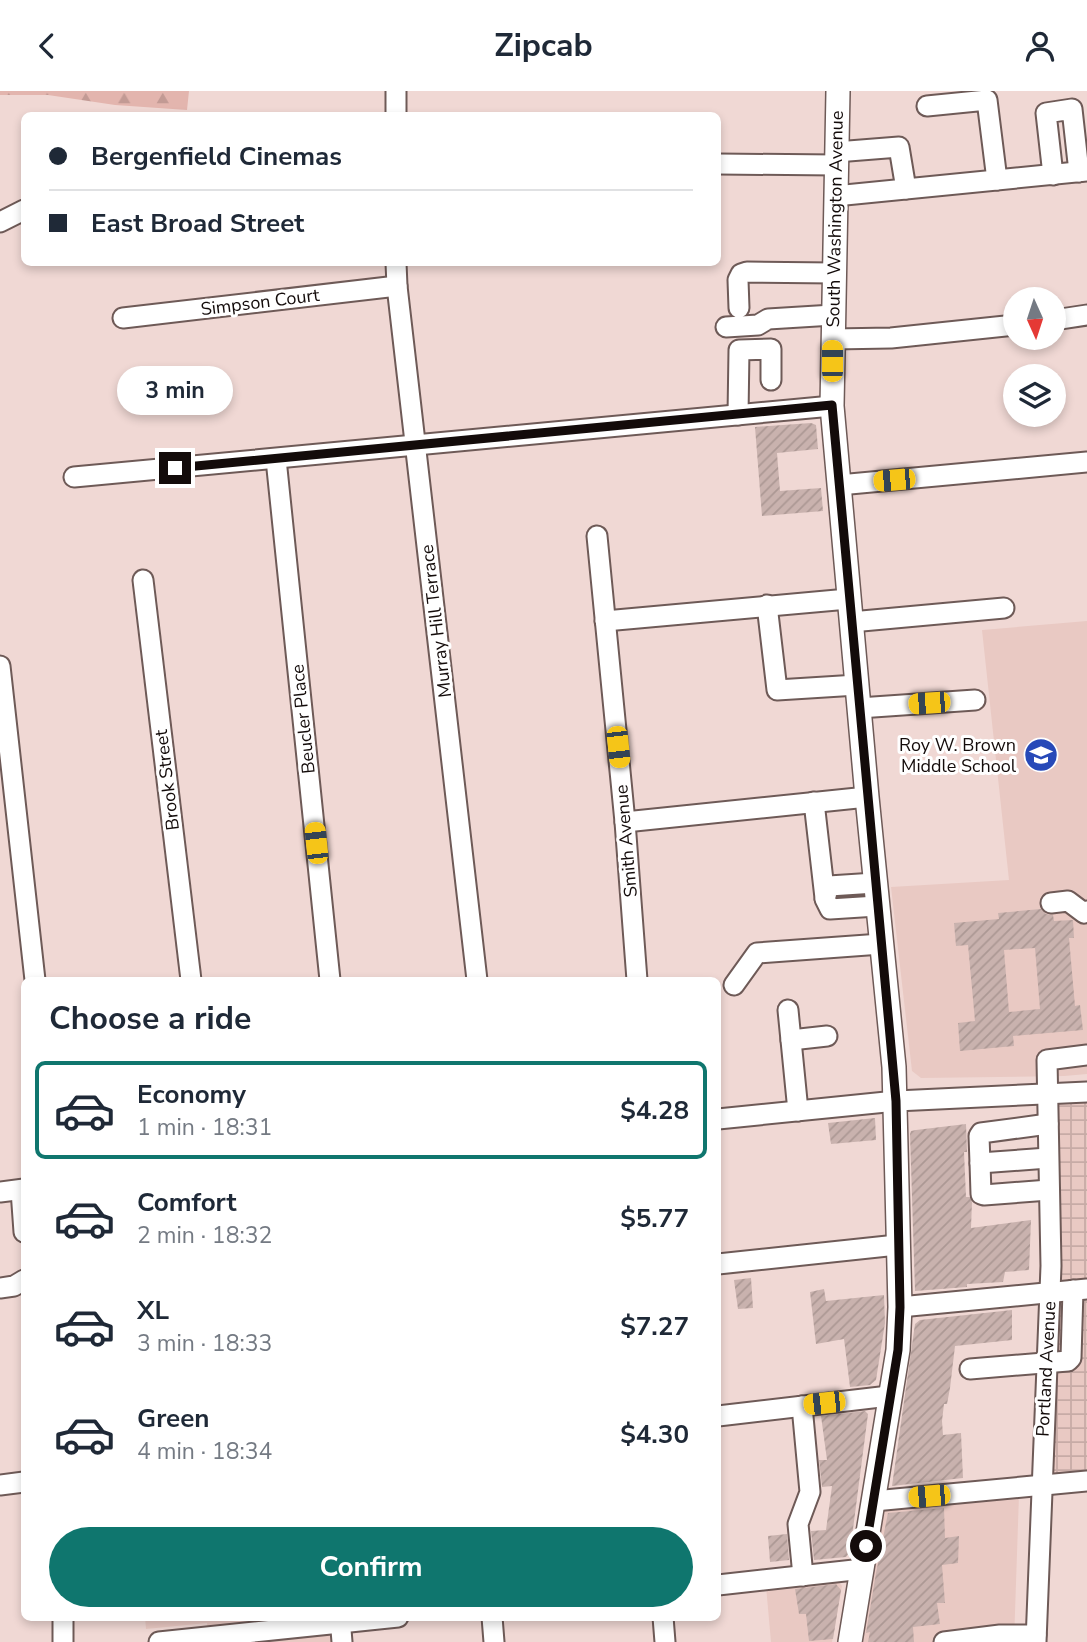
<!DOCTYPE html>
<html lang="en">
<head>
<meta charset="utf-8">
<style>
	:root { --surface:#fff; --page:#f6f6f7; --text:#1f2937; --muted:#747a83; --line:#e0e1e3; --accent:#0f766e }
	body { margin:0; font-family:"Nunito Sans",sans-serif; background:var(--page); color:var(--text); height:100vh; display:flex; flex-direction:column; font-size:26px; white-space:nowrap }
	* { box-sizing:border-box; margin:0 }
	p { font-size:23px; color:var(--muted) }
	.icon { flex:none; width:38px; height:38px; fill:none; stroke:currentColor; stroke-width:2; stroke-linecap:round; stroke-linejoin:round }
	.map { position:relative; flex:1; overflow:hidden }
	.panel { position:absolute; left:21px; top:886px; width:700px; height:644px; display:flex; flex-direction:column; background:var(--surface); border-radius:10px; box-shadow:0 4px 10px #0003 }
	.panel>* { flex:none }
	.hud { position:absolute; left:21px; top:21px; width:700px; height:154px; border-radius:10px; box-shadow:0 4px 10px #0003; display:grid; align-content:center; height:154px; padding:0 28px; background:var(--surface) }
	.needle { width:46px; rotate:177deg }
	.buttons { position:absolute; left:1003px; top:196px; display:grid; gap:14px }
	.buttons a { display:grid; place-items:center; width:63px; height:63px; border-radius:50%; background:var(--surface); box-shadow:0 4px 10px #0003; font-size:35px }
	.end { position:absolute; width:32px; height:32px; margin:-16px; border:9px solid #130b0a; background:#fff; box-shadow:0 0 0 4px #fff }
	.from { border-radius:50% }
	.bubble { position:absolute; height:49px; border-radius:24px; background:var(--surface); box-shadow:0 4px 10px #0003; font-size:23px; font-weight:700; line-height:49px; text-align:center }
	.car { position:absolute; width:21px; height:42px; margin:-21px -10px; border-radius:9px; box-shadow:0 0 5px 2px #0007; background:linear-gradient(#f5c518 24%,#345 0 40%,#f5c518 0 76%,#345 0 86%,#f5c518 0) }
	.hud b { display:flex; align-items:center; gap:24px; height:66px; font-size:26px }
	.hud b+b { border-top:2px solid var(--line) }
	.hud i { width:18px; height:18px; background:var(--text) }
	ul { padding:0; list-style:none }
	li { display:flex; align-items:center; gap:21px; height:98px; margin:0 14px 10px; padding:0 14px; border:4px solid transparent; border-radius:10px }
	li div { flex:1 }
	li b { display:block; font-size:26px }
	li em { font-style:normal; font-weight:700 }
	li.current { border-color:var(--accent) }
	li>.icon { width:63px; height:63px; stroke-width:1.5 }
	h2 { padding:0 28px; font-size:32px; line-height:84px }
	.primary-button { display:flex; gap:14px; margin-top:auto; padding:14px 28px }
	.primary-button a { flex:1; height:80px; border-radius:42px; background:var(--accent); color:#fff; font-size:28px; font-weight:700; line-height:80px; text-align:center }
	header { display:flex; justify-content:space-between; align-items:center; height:91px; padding:0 28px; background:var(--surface); font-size:32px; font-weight:700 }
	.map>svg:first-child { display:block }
	.built { fill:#e9c9c3 }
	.industrial { fill:url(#industrial-grid) }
	.forest { fill:url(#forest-firs) }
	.building { fill:url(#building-hatch); fill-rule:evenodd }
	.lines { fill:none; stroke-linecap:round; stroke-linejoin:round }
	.minor-casing { stroke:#6e5a57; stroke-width:23 }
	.major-casing { stroke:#6e5a57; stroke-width:26 }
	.minor { stroke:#fff; stroke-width:19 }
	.major { stroke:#fff; stroke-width:23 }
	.route { stroke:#130b0a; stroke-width:9 }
	.labels { text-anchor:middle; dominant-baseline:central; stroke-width:6; stroke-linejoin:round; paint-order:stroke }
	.street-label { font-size:18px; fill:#130b0a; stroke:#fff }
	.poi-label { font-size:18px; fill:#130b0a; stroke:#fff; text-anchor:end }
</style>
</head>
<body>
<header><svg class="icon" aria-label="back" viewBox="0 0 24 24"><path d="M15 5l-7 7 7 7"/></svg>Zipcab<svg class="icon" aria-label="person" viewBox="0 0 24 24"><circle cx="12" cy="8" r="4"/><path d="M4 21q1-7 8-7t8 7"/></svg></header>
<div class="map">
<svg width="1087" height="1551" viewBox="0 0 1087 1551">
	<defs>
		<pattern id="industrial-grid" width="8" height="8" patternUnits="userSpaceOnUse" patternTransform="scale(1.75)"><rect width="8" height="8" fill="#e9c9c3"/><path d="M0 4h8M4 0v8" fill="none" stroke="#c7aba6"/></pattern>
		<pattern id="forest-firs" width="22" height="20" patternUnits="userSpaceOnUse" patternTransform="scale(1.75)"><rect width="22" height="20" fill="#e3b5ae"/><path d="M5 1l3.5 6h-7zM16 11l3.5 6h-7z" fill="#c29a94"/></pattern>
		<pattern id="building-hatch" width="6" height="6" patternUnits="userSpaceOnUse" patternTransform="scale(1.75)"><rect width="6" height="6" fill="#c9b2ae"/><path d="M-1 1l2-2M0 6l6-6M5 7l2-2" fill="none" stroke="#ac9894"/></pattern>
	</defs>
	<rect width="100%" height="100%" fill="#f0d8d4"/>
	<!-- built -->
	<g class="built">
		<path d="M1087,530V983L1064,985L921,987L912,980L891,796L1009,789L982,539Z"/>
		<path d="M1019,1404L1014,1551H860L881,1417Z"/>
		<path d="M837,1489L842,1495L832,1551H771L766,1495Z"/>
		<path d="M145,1526H329L332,1551H209L207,1532L146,1538Z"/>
	</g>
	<!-- industrial -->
	<path class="industrial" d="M1087,1003V1385L1032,1392L1046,1007Z"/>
	<!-- forest -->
	<path class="forest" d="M0,0H189L187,19L115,14L48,4H0Z"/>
	<!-- building -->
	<g class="building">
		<path d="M811,332L816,334L818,358L777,362L780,400L821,397L823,420L762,425L755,336Z"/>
		<path d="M1041,818L1046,823L1053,824L1054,830L1073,829L1074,847H1069L1075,915L1080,914L1083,939L1013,945L1014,955L960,960L958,932L975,930L968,854L956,855L954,832L999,828L998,822ZM1035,857L1040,918L1009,921L1004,859Z"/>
		<path d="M875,1027L876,1049L831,1053L828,1032Z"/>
		<path d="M966,1033L967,1061H964L966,1106H970L972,1111L971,1137L1031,1129L1029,1179L1005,1181L1003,1191L967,1193V1196L915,1200L910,1043L911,1040L916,1039Z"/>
		<path d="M751,1187L753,1217L738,1218L734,1189Z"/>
		<path d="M824,1198L826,1210L884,1204L885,1232L876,1289L870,1294L850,1296L844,1248L816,1253L810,1201Z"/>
		<path d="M1012,1219V1249L955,1255L950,1297L947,1313H944L942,1330L943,1344L961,1342L963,1387L892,1395L915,1233L920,1229Z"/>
		<path d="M865,1320L868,1323L850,1461L846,1466L814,1469L811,1440L826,1439L832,1395L822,1396L819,1369H827L821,1325Z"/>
		<path d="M944,1417L945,1447L959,1445L958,1472L942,1474L945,1512H937L940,1533L913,1536L914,1551H868L870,1541L866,1542L876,1482L888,1422Z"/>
		<path d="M787,1443L789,1469L770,1471L768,1445Z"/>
		<path d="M836,1493L841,1499L833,1548L809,1550L806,1523H799L795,1498Z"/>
	</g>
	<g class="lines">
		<!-- minor casing -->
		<g class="minor-casing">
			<g id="minor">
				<path d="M927,15L987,9L997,89"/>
				<path d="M396,24V0"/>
				<path d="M836,61L899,56L906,98"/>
				<path d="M718,73L836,74"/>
				<path d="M1053,84L1046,22L1072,18L1079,81"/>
				<path d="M835,105L1087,80"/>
				<path d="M0,131L24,119"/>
				<path d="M396,172L397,195L477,889"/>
				<path d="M739,217L738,189L741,183L747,181L834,182"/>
				<path d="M123,227L397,195"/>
				<path d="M1054,229L1087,224"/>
				<path d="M726,236L758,234L768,228L833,224"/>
				<path d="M833,248L891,247L1015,234"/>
				<path d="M738,324L739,259L771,258V289"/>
				<path d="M276,368L330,889"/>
				<path d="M74,386L832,315"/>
				<path d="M839,394L1087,371"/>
				<path d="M597,445L625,731L637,889"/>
				<path d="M143,489L191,889"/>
				<path d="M767,514L777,599L857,594"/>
				<path d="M605,530L848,508"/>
				<path d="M851,531L1004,517"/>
				<path d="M0,575L35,889"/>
				<path d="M859,617L975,609"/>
				<path d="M814,711L825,807"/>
				<path d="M625,731L867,706"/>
				<path d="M875,792L829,795L825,808L830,818L877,815"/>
				<path d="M1051,812L1068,810L1084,822L1087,820"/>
				<path d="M734,894L757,862L881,853"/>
				<path d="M788,919L798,1020"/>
				<path d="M791,949L827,945"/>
				<path d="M718,1028L896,1010L1087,1001"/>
				<path d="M1048,1033L981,1042L979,1045L980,1072L1048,1067"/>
				<path d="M980,1072L981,1103L984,1104L1049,1099"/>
				<path d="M21,1099L24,1141"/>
				<path d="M0,1101L24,1098"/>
				<path d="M718,1173L897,1154"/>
				<path d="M0,1197L14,1195L24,1189"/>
				<path d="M900,1216L1087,1198"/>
				<path d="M970,1278L1068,1270L1071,1267L1073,1199"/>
				<path d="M802,1315L810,1401L798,1433L803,1485"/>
				<path d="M718,1325L889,1305"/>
				<path d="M0,1394L24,1391"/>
				<path d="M874,1410L1087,1390"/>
				<path d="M718,1494L863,1478"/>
				<path d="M63,1526V1551"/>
				<path d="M340,1526L342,1551"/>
				<path d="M492,1526L494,1551"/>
				<path d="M663,1526L665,1551"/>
				<path d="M159,1551L398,1526"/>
				<path d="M944,1551L1000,1544H1036"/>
				<path d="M1036,1551L1051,1175L1047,969L1087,964"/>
			</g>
		</g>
		<!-- major casing -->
		<g class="major-casing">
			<path id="major" d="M838,0L832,315L867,706L894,976L900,1216L898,1259L850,1551"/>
		</g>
		<!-- minor -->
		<use href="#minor" class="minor"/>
		<!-- major -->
		<use href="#major" class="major"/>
	</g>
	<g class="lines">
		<!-- route -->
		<path class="route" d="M175,377L832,314L896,1010L900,1216L898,1259L866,1455"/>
	</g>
	<!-- icons -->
	<defs>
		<g id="school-disc" transform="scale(1.75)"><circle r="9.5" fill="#2749b8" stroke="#fff"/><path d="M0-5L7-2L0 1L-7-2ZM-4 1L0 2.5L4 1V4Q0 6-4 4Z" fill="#fff"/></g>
	</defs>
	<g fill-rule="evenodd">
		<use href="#school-disc" x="1041" y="664"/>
	</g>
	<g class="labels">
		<!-- street labels -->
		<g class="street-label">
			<text transform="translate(835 128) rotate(-89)">South Washington Avenue</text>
			<text transform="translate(260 211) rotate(-7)">Simpson Court</text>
			<text transform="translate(436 530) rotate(-97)">Murray Hill Terrace</text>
			<text transform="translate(303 628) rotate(-96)">Beucler Place</text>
			<text transform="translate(167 689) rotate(-97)">Brook Street</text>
			<text transform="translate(626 750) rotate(-95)">Smith Avenue</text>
			<text transform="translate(1046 1278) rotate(-87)">Portland Avenue</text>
		</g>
		<!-- poi labels -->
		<g class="poi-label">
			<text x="1016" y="654">Roy W. Brown<tspan x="1016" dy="21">Middle School</tspan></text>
		</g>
	</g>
</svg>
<div class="buttons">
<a><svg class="needle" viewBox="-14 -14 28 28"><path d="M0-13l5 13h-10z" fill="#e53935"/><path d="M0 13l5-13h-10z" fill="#747a83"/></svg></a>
<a><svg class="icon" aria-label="layers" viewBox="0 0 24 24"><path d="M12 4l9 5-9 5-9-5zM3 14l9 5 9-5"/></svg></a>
</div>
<i class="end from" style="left:866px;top:1455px"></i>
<i class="end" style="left:175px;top:377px"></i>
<div class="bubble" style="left:117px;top:275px;width:116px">3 min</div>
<i class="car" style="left:832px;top:270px;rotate:0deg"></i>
<i class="car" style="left:894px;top:389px;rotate:265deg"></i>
<i class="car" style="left:929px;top:612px;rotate:266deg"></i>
<i class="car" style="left:618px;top:656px;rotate:174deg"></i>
<i class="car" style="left:316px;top:752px;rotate:354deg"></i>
<i class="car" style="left:824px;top:1312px;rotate:264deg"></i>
<i class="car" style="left:929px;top:1405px;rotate:265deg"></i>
<div class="hud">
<b><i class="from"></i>Bergenfield Cinemas</b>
<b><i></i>East Broad Street</b>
</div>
<section class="panel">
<h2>Choose a ride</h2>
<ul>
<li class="current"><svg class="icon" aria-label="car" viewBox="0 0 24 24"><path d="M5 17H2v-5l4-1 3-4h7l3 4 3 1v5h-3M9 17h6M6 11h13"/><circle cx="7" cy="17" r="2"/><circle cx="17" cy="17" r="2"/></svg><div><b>Economy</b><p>1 min · 18:31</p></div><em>$4.28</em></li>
<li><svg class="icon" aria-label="car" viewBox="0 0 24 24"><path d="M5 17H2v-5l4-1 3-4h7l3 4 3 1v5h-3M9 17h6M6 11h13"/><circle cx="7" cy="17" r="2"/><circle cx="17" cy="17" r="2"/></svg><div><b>Comfort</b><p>2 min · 18:32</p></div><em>$5.77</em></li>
<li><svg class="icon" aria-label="car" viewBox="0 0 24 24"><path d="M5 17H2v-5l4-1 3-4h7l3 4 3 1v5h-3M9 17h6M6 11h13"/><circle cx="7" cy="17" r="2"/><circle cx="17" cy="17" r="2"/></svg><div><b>XL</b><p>3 min · 18:33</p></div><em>$7.27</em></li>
<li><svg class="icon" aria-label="car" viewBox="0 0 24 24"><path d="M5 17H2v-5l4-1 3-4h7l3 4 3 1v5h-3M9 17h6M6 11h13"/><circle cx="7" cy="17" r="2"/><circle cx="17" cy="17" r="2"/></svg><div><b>Green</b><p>4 min · 18:34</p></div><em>$4.30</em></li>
</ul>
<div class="primary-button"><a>Confirm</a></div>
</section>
</div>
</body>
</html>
